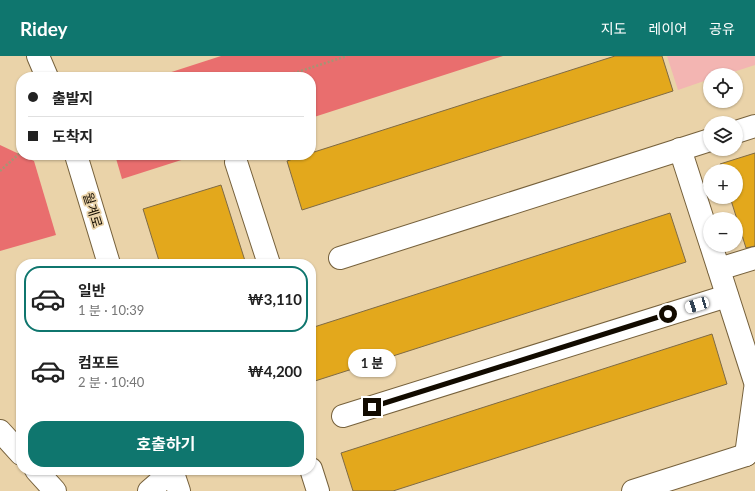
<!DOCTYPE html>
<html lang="ko">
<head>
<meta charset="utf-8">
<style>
	:root { --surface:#fff; --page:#f6f6f6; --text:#222; --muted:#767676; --line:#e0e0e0; --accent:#0f766e }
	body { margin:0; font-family:Lato,"Noto Sans KR",sans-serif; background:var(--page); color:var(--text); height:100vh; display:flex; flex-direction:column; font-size:15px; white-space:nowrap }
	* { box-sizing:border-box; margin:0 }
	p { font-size:13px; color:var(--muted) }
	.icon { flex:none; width:22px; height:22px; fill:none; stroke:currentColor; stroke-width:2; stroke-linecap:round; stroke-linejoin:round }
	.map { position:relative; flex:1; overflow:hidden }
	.panel { position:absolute; left:16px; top:203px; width:300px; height:216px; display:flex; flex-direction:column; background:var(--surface); border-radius:16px; box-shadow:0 1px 3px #0004 }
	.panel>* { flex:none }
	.banner { position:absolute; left:16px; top:16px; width:300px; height:88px; border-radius:16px; box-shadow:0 1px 3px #0004; display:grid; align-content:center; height:88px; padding:0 12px; background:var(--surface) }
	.controls { position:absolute; left:703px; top:12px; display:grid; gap:8px }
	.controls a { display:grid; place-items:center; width:40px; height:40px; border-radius:50%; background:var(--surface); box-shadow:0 1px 3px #0004; font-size:20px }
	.end { position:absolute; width:18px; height:18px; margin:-9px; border:5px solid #120b00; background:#fff; box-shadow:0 0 0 2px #fff }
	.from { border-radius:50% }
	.bubble { position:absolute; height:28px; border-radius:14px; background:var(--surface); box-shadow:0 1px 3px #0004; font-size:13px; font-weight:700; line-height:28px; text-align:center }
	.car { position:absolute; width:12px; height:24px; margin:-12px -6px; border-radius:5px; box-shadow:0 0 3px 1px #0007; background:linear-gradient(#fff 24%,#345 0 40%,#fff 0 76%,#345 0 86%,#fff 0) }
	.banner b { display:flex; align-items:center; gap:14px; height:38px; font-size:15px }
	.banner b+b { border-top:1px solid var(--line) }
	.banner i { width:10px; height:10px; background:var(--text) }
	ul { padding:7px 0 0; list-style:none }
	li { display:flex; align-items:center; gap:12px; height:66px; margin:0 8px 6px; padding:0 4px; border:2px solid transparent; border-radius:16px }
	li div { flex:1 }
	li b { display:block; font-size:15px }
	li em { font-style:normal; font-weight:700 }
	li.selected { border-color:var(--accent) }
	li>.icon { width:36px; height:36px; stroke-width:1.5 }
	.primary-button { display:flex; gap:8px; margin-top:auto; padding:8px 12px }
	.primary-button a { flex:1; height:46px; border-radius:16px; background:var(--accent); color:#fff; font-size:16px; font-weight:700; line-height:46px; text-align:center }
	header { display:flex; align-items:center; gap:24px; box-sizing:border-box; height:56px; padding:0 20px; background:var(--accent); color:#fff }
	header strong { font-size:19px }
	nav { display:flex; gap:22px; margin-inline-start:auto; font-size:14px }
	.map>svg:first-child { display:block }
	.green { fill:#f3b5b2 }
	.forest { fill:#e96e6e }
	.building { fill:#e3a81c; stroke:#7f6a44 }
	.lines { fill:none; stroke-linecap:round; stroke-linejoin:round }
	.minor-casing { stroke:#76613c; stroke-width:24 }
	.path { stroke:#a69474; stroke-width:2.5; stroke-dasharray:2 2; stroke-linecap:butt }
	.minor { stroke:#fff; stroke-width:22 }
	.route { stroke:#120b00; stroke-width:5 }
	.labels { text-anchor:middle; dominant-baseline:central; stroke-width:3.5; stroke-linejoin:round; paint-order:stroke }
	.street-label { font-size:13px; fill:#120b00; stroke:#ead3a9 }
</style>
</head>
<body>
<header>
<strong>Ridey</strong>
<nav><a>지도</a><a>레이어</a><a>공유</a></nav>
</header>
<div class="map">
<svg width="755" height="435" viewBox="0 0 755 435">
	<rect width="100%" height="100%" fill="#ead3a9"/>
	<!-- green -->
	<path class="green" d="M667,0H755V9L724,19H710V23L678,34Z"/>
	<!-- forest -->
	<g class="forest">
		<path d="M221,0H503L311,62V21H156Z"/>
		<path d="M0,89L34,105L56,179L0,195Z"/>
		<path d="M115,99H197L122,123Z"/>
	</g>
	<!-- building -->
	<g class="building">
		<path d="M615,0H662L673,35L302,154L287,105L304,99H311V97Z"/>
		<path d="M755,97V190L746,192L730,141H736V115H722L720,108Z"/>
		<path d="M221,129L246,208H160L143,153Z"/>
		<path d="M670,157L686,206L315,325L311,311V272Z"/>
		<path d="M712,278L727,328L393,435H353L341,397Z"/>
	</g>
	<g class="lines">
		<!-- minor casing -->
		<g class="minor-casing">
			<g id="minor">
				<path d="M38,0L47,21"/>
				<path d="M736,76L755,70"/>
				<path d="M680,93L710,186"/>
				<path d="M76,99L109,208"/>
				<path d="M236,106L269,208"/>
				<path d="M711,189L755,326"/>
				<path d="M340,202L710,84"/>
				<path d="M719,213L755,202"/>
				<path d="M343,360L727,240"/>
				<path d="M0,375L21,398"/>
				<path d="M746,399L755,333"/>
				<path d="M311,413L318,435"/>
				<path d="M36,414L55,435"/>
				<path d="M172,414L179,435"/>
				<path d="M149,435L172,415"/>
				<path d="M633,435L746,399"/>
			</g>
		</g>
		<!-- path -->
		<g class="path">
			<path d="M282,21L347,0"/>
			<path d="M0,115L21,96"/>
		</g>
		<!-- minor -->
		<use href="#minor" class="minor"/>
	</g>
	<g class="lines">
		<!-- route -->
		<path class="route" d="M372,351L668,258"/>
	</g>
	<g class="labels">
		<!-- street labels -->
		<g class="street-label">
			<text transform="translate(93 154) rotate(73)">월계로</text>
		</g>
	</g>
</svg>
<div class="controls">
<a><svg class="icon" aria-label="locate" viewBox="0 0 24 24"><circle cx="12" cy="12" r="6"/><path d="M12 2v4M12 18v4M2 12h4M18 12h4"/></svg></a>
<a><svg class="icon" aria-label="layers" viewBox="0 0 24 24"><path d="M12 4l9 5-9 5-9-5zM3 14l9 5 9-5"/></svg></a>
<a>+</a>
<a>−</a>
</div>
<i class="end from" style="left:668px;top:258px"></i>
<i class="end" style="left:372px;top:351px"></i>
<div class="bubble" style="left:348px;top:293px;width:48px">1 분</div>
<i class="car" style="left:697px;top:249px;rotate:253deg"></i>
<div class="banner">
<b><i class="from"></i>출발지</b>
<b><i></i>도착지</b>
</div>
<section class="panel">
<ul>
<li class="selected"><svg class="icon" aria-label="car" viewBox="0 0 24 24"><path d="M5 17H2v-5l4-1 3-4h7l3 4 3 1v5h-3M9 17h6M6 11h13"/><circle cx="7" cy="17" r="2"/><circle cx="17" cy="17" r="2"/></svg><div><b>일반</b><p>1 분 · 10:39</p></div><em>₩3,110</em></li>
<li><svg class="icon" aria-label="car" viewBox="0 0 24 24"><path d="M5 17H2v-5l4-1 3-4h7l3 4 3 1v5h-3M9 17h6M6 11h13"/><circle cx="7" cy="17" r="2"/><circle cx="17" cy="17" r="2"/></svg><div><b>컴포트</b><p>2 분 · 10:40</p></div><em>₩4,200</em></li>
</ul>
<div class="primary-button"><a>호출하기</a></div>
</section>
</div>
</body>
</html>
